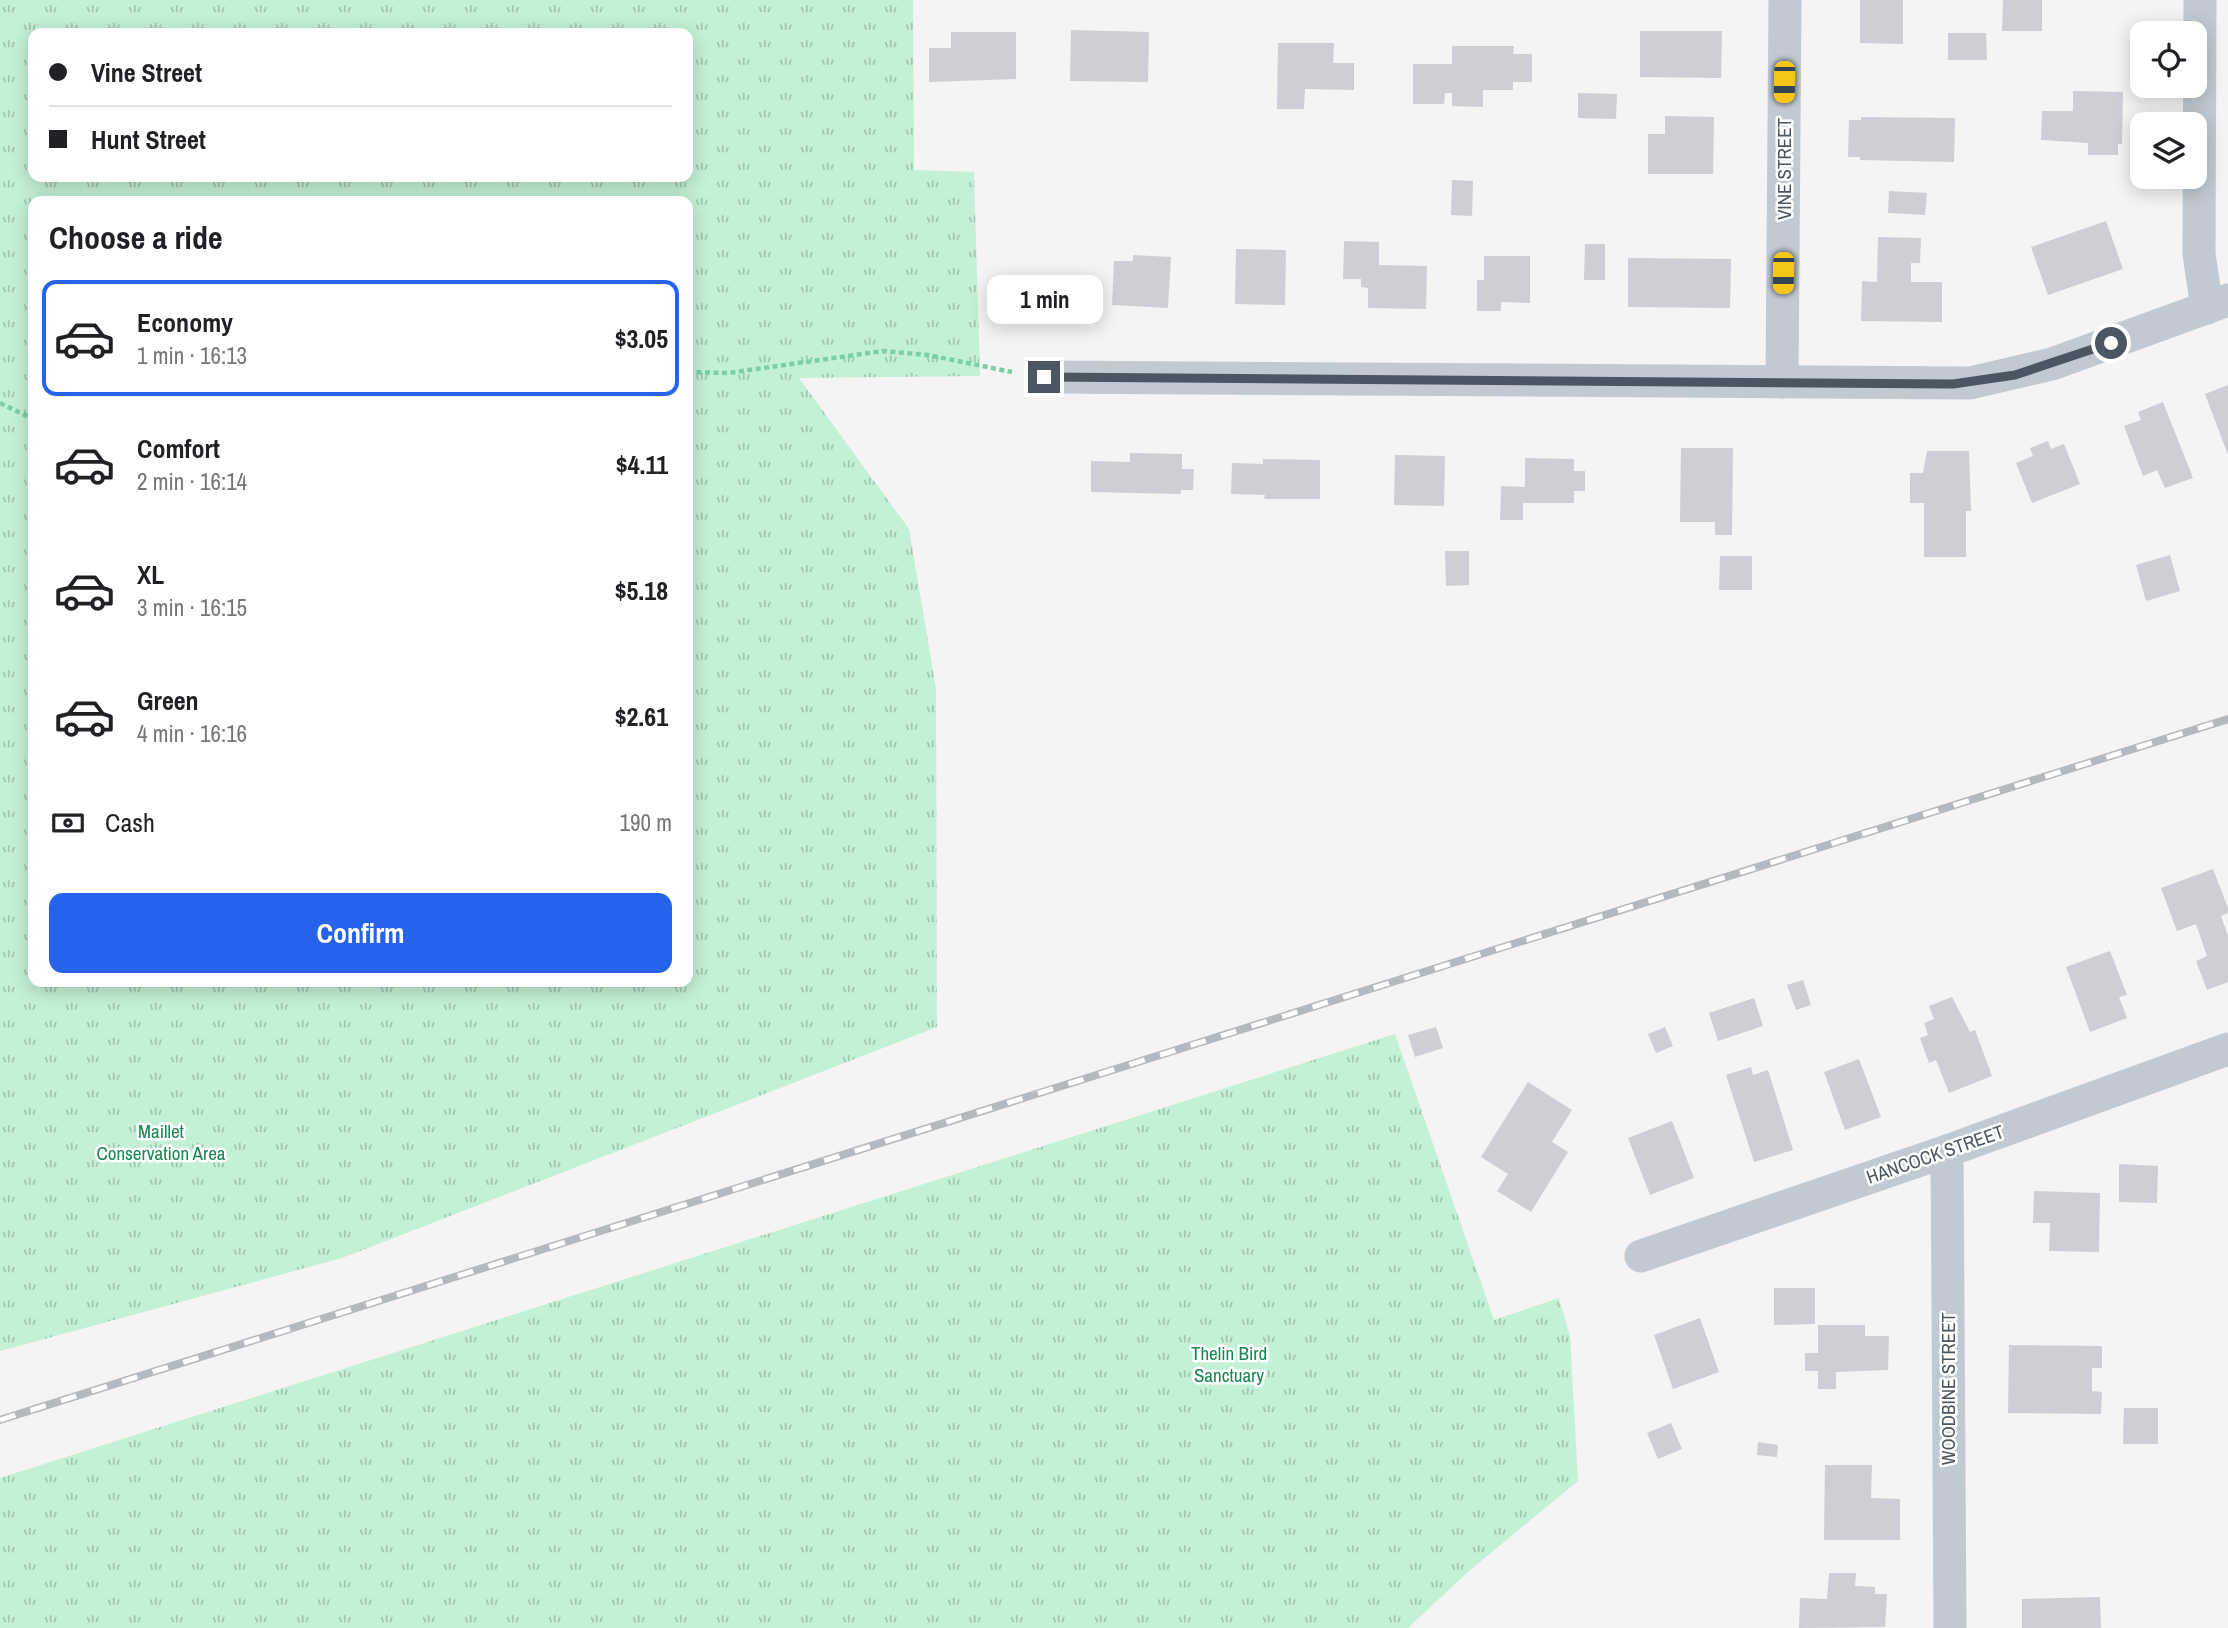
<!DOCTYPE html>
<html lang="en">
<head>
<meta charset="utf-8">
<style>
	:root { --surface:#fff; --page:#f6f6f6; --text:#202124; --muted:#757577; --line:#e0e0e0; --accent:#2563eb }
	body { margin:0; font-family:"Archivo Narrow",sans-serif; background:var(--page); color:var(--text); height:100vh; display:flex; flex-direction:column; font-size:26px; white-space:nowrap }
	* { box-sizing:border-box; margin:0 }
	p { font-size:23px; color:var(--muted) }
	.icon { flex:none; width:38px; height:38px; fill:none; stroke:currentColor; stroke-width:2; stroke-linecap:round; stroke-linejoin:round }
	.map { position:relative; flex:1; overflow:hidden }
	.drawer { position:absolute; left:28px; top:196px; width:665px; height:791px; display:flex; flex-direction:column; background:var(--surface); border-radius:14px; box-shadow:0 4px 18px #0003 }
	.drawer>* { flex:none }
	.top-card { position:absolute; left:28px; top:28px; width:665px; height:154px; border-radius:14px; box-shadow:0 4px 18px #0003; display:grid; align-content:center; height:154px; padding:0 21px; background:var(--surface) }
	.buttons { position:absolute; left:2130px; top:21px; display:grid; gap:14px }
	.buttons a { display:grid; place-items:center; width:77px; height:77px; border-radius:14px; background:var(--surface); box-shadow:0 4px 18px #0003; font-size:35px }
	.end { position:absolute; width:32px; height:32px; margin:-16px; border:9px solid #4a5661; background:#fff; box-shadow:0 0 0 4px #fff }
	.from { border-radius:50% }
	.bubble { position:absolute; height:49px; border-radius:14px; background:var(--surface); box-shadow:0 4px 18px #0003; font-size:23px; font-weight:700; line-height:49px; text-align:center }
	.car { position:absolute; width:21px; height:42px; margin:-21px -10px; border-radius:9px; box-shadow:0 0 5px 2px #0007; background:linear-gradient(#f5c518 24%,#345 0 40%,#f5c518 0 76%,#345 0 86%,#f5c518 0) }
	.top-card b { display:flex; align-items:center; gap:24px; height:66px; font-size:26px }
	.top-card b+b { border-top:2px solid var(--line) }
	.top-card i { width:18px; height:18px; background:var(--text) }
	ul { padding:0; list-style:none }
	li { display:flex; align-items:center; gap:21px; height:116px; margin:0 14px 10px; padding:0 7px; border:4px solid transparent; border-radius:14px }
	li div { flex:1 }
	li b { display:block; font-size:26px }
	li em { font-style:normal; font-weight:700 }
	li.current { border-color:var(--accent) }
	li>.icon { width:63px; height:63px; stroke-width:1.5 }
	h2 { padding:0 21px; font-size:32px; line-height:84px }
	.pay { display:flex; align-items:center; gap:18px; height:77px; padding:0 21px; font-size:26px }
	.pay p { margin-inline-start:auto }
	.primary-button { display:flex; gap:14px; margin-top:auto; padding:14px 21px }
	.primary-button a { flex:1; height:80px; border-radius:14px; background:var(--accent); color:#fff; font-size:28px; font-weight:700; line-height:80px; text-align:center }
	.map>svg:first-child { display:block }
	.park { fill:url(#park-tufts); fill-rule:evenodd }
	.building { fill:#cdcfd5 }
	.lines { fill:none; stroke-linecap:round; stroke-linejoin:round }
	.path { stroke:#7ad0a6; stroke-width:4.5; stroke-dasharray:5 3.5; stroke-linecap:butt }
	.street { stroke:#c1cad2; stroke-width:33 }
	.rail-casing { stroke:#b5b8bd; stroke-width:8 }
	.rail { stroke:#fff; stroke-width:5; stroke-dasharray:16; stroke-linecap:butt }
	.route { stroke:#4a5661; stroke-width:9 }
	.labels { text-anchor:middle; dominant-baseline:central; stroke-width:5; stroke-linejoin:round; paint-order:stroke }
	.street-label { font-size:19px; fill:#4a5661; stroke:#fff }
	.park-label { font-size:19px; fill:#17864f; stroke:#fff }
</style>
</head>
<body>
<div class="map">
<svg width="2228" height="1628" viewBox="0 0 2228 1628">
	<defs>
		<pattern id="park-tufts" width="24" height="20" patternUnits="userSpaceOnUse" patternTransform="scale(1.75)"><rect width="24" height="20" fill="#c3f1d5"/><path d="M3 7l-1-3M5 7V3M7 7l1-3M15 17l-1-3M17 17v-4M19 17l1-3" fill="none" stroke="#a0c6b0"/></pattern>
	</defs>
	<rect width="100%" height="100%" fill="#f5f3f3"/>
	<!-- park -->
	<g class="park">
		<path d="M0,0H913L914,170L974,172L980,376L799,378L909,529L936,689L937,1027L342,1258L0,1351ZM33,33H688V177H33ZM33,201H688V982H33Z"/>
		<path d="M1395,1034L1494,1320L1559,1298L1570,1336L1578,1481L1469,1571L1408,1628H0V1478Z"/>
	</g>
	<!-- building -->
	<g class="building">
		<path d="M1860,0H1903V44L1860,43Z"/>
		<path d="M2003,0H2042V31H2002Z"/>
		<path d="M1071,30L1149,32L1148,82L1070,81Z"/>
		<path d="M1640,31H1722L1721,78L1640,77Z"/>
		<path d="M951,32H1016V79L929,82V48H951Z"/>
		<path d="M1948,33H1986L1987,60H1948Z"/>
		<path d="M1278,43H1334L1333,63H1354V90L1305,89L1304,109H1277Z"/>
		<path d="M1452,46H1514L1513,54H1532V82H1513V90H1483V107L1452,106V93H1445L1444,104H1413V64H1452Z"/>
		<path d="M2073,91L2123,92L2122,144H2118V155H2088V143L2041,140L2042,111H2073Z"/>
		<path d="M1578,93L1617,94L1616,119L1578,118Z"/>
		<path d="M1665,116L1714,117L1713,174H1648V134H1665Z"/>
		<path d="M1861,117L1955,118L1954,162L1860,160V157H1848L1849,120H1861Z"/>
		<path d="M1452,180L1473,181L1472,216L1451,215Z"/>
		<path d="M1889,191L1927,193L1925,215L1888,213Z"/>
		<path d="M2106,221L2123,269L2048,295L2031,247Z"/>
		<path d="M1878,237L1921,238L1920,263H1911V282H1942V322L1861,321L1862,281L1877,282Z"/>
		<path d="M1344,241L1379,242V265L1427,266L1426,309L1368,308V288L1361,287V279H1343Z"/>
		<path d="M1585,244H1605V280H1584Z"/>
		<path d="M1236,249L1286,250L1285,305L1235,304Z"/>
		<path d="M1133,255L1171,257L1168,308L1112,305L1114,261H1133Z"/>
		<path d="M1484,256H1530V303L1501,302V311H1477V280H1484Z"/>
		<path d="M1628,258L1731,259L1730,308L1628,307Z"/>
		<path d="M2228,385V455L2205,394Z"/>
		<path d="M2163,402L2193,478L2165,488L2157,470L2143,476L2124,426L2141,420L2138,412Z"/>
		<path d="M2048,441L2051,449L2064,444L2080,484L2032,503L2016,463L2033,456L2030,448Z"/>
		<path d="M1681,448H1733L1732,535H1715V522H1680Z"/>
		<path d="M1927,451H1969L1971,511H1966V557H1924V503H1910V473H1923Z"/>
		<path d="M1130,453L1182,454V469H1194L1193,490H1181V494L1091,492V461L1130,462Z"/>
		<path d="M1395,455L1445,456L1444,506L1394,505Z"/>
		<path d="M1525,458L1574,459V471H1585V491H1574V503H1523V520H1500L1501,486L1525,487Z"/>
		<path d="M1263,459L1320,460V499H1264L1265,495L1231,494L1232,463L1263,464Z"/>
		<path d="M1445,551H1469V585L1446,586Z"/>
		<path d="M2170,555L2180,591L2146,601L2136,565Z"/>
		<path d="M1720,556H1752V590H1719Z"/>
		<path d="M2213,869L2228,908V913L2221,916L2228,936V982L2207,990L2196,961L2207,956L2196,924L2177,931L2161,888Z"/>
		<path d="M2110,951L2127,995L2119,997L2127,1018L2090,1032L2066,967Z"/>
		<path d="M1803,980L1811,1005L1796,1010L1787,985Z"/>
		<path d="M1952,997L1970,1032L1975,1030L1992,1076L1949,1093L1936,1060L1929,1063L1920,1038L1928,1035L1924,1023L1934,1019L1929,1006Z"/>
		<path d="M1754,998L1763,1026L1718,1041L1709,1013Z"/>
		<path d="M1436,1027L1443,1048L1415,1057L1408,1035Z"/>
		<path d="M1665,1027L1673,1046L1656,1053L1648,1034Z"/>
		<path d="M1859,1059L1881,1117L1845,1130L1824,1072Z"/>
		<path d="M1751,1067L1753,1075L1768,1070L1793,1150L1754,1162L1726,1075Z"/>
		<path d="M1528,1082L1572,1110L1552,1142L1568,1152L1531,1212L1497,1191L1508,1174L1481,1157Z"/>
		<path d="M1672,1121L1694,1178L1650,1195L1628,1138Z"/>
		<path d="M2119,1164L2158,1166L2157,1203L2119,1202Z"/>
		<path d="M2034,1191L2100,1193L2099,1252L2049,1251L2050,1223H2033Z"/>
		<path d="M1774,1288H1815V1324L1774,1325Z"/>
		<path d="M1700,1318L1719,1372L1673,1389L1654,1335Z"/>
		<path d="M1818,1325H1865V1336H1889L1888,1370L1836,1372V1389H1818V1371H1805V1353H1818Z"/>
		<path d="M2009,1345L2102,1346V1368H2092V1391L2102,1392L2101,1414L2008,1413Z"/>
		<path d="M2124,1408H2158V1444H2123Z"/>
		<path d="M1671,1423L1682,1449L1658,1459L1647,1433Z"/>
		<path d="M1758,1442L1778,1445L1777,1457L1757,1455Z"/>
		<path d="M1825,1465H1872L1871,1498L1900,1499V1540H1824Z"/>
		<path d="M1829,1573H1856L1855,1586L1875,1587V1594H1887L1885,1627L1799,1628L1800,1598L1827,1599Z"/>
		<path d="M2100,1597L2101,1628H2022V1599Z"/>
	</g>
	<g class="lines">
		<!-- path -->
		<g class="path">
			<path d="M688,372L728,373L883,351L928,355L1012,372"/>
			<path d="M0,403L33,419"/>
		</g>
		<!-- street -->
		<g class="street">
			<path d="M2200,0L2199,254L2207,308"/>
			<path d="M1044,377L1970,383L2052,364L2228,300"/>
			<path d="M1782,382L1785,0"/>
			<path d="M1947,1151L1950,1628"/>
			<path d="M1641,1256L1947,1151L2228,1049"/>
		</g>
		<!-- rail casing -->
		<g class="rail-casing">
			<path id="rail" d="M0,1420L2228,719"/>
		</g>
		<!-- rail -->
		<use href="#rail" class="rail"/>
	</g>
	<g class="lines">
		<!-- route -->
		<path class="route" d="M1044,377L1953,384L2015,375L2111,343"/>
	</g>
	<g class="labels">
		<!-- street labels -->
		<g class="street-label">
			<text transform="translate(1784 169) rotate(-90)">VINE STREET</text>
			<text transform="translate(1935 1154) rotate(-19)">HANCOCK STREET</text>
			<text transform="translate(1948 1389) rotate(-90)">WOODBINE STREET</text>
		</g>
		<!-- park labels -->
		<g class="park-label">
			<text x="161" y="1131">Maillet<tspan x="161" dy="22">Conservation Area</tspan></text>
			<text x="1229" y="1353">Thelin Bird<tspan x="1229" dy="22">Sanctuary</tspan></text>
		</g>
	</g>
</svg>
<div class="buttons">
<a><svg class="icon" aria-label="locate" viewBox="0 0 24 24"><circle cx="12" cy="12" r="6"/><path d="M12 2v4M12 18v4M2 12h4M18 12h4"/></svg></a>
<a><svg class="icon" aria-label="layers" viewBox="0 0 24 24"><path d="M12 4l9 5-9 5-9-5zM3 14l9 5 9-5"/></svg></a>
</div>
<i class="end from" style="left:2111px;top:343px"></i>
<i class="end" style="left:1044px;top:377px"></i>
<div class="bubble" style="left:987px;top:275px;width:116px">1 min</div>
<i class="car" style="left:1784px;top:82px;rotate:181deg"></i>
<i class="car" style="left:1783px;top:273px;rotate:181deg"></i>
<div class="top-card">
<b><i class="from"></i>Vine Street</b>
<b><i></i>Hunt Street</b>
</div>
<section class="drawer">
<h2>Choose a ride</h2>
<ul>
<li class="current"><svg class="icon" aria-label="car" viewBox="0 0 24 24"><path d="M5 17H2v-5l4-1 3-4h7l3 4 3 1v5h-3M9 17h6M6 11h13"/><circle cx="7" cy="17" r="2"/><circle cx="17" cy="17" r="2"/></svg><div><b>Economy</b><p>1 min · 16:13</p></div><em>$3.05</em></li>
<li><svg class="icon" aria-label="car" viewBox="0 0 24 24"><path d="M5 17H2v-5l4-1 3-4h7l3 4 3 1v5h-3M9 17h6M6 11h13"/><circle cx="7" cy="17" r="2"/><circle cx="17" cy="17" r="2"/></svg><div><b>Comfort</b><p>2 min · 16:14</p></div><em>$4.11</em></li>
<li><svg class="icon" aria-label="car" viewBox="0 0 24 24"><path d="M5 17H2v-5l4-1 3-4h7l3 4 3 1v5h-3M9 17h6M6 11h13"/><circle cx="7" cy="17" r="2"/><circle cx="17" cy="17" r="2"/></svg><div><b>XL</b><p>3 min · 16:15</p></div><em>$5.18</em></li>
<li><svg class="icon" aria-label="car" viewBox="0 0 24 24"><path d="M5 17H2v-5l4-1 3-4h7l3 4 3 1v5h-3M9 17h6M6 11h13"/><circle cx="7" cy="17" r="2"/><circle cx="17" cy="17" r="2"/></svg><div><b>Green</b><p>4 min · 16:16</p></div><em>$2.61</em></li>
</ul>
<div class="pay"><svg class="icon" aria-label="cash" viewBox="0 0 24 24"><path d="M3 7h18v10H3z"/><circle cx="12" cy="12" r="2"/></svg>Cash<p>190 m</p></div>
<div class="primary-button"><a>Confirm</a></div>
</section>
</div>
</body>
</html>
